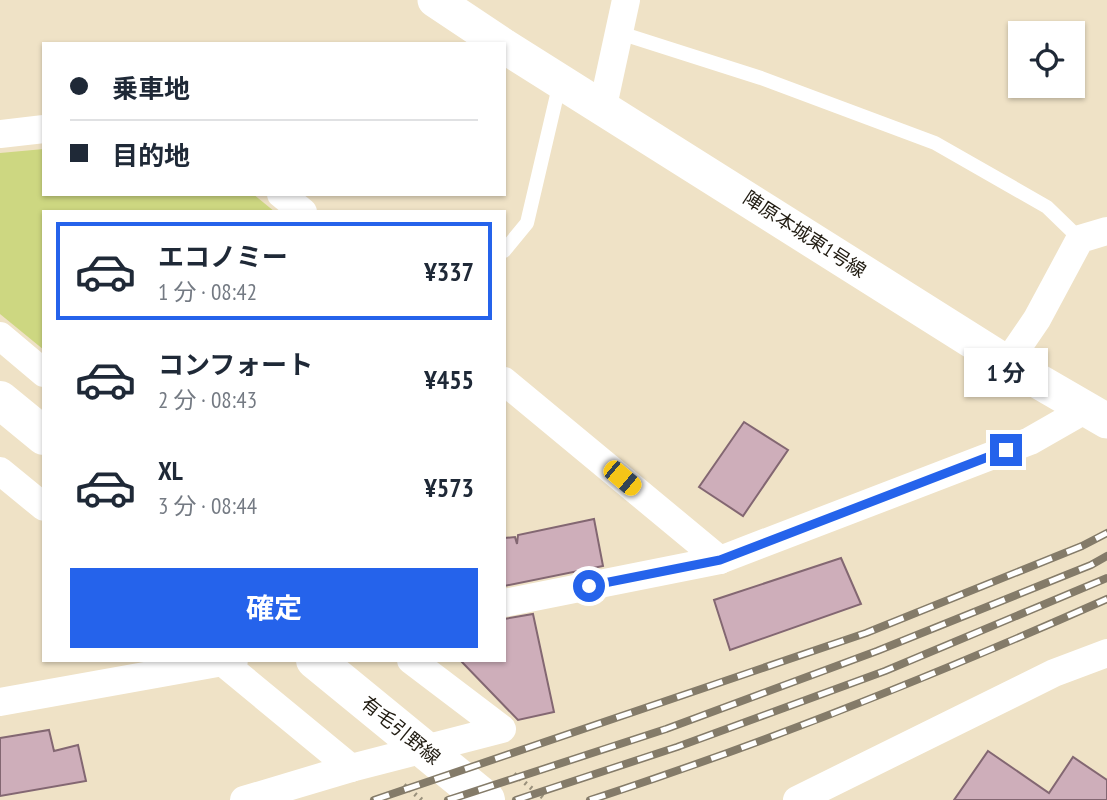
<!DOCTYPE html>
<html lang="ja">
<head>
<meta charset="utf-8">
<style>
	:root { --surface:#fff; --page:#f2f2f3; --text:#1f2937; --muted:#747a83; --line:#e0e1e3; --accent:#2563eb }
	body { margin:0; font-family:"PT Sans Narrow","Noto Sans JP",sans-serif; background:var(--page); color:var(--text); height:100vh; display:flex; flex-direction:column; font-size:26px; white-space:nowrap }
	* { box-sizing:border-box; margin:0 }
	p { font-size:23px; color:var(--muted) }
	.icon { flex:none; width:38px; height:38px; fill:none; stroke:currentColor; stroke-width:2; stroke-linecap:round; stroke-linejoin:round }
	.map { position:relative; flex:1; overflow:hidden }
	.drawer { position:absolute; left:42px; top:210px; width:464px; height:452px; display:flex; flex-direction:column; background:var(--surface); border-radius:0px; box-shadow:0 2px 5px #0004 }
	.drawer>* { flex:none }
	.guide { position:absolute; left:42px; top:42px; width:464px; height:154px; border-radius:0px; box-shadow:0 2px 5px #0004; display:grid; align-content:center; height:154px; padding:0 28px; background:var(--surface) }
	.buttons { position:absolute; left:1008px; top:21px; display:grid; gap:14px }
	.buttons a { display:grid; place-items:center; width:77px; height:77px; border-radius:0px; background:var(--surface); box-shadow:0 2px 5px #0004; font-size:35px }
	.end { position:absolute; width:32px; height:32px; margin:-16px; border:9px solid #2563eb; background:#fff; box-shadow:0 0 0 4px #fff }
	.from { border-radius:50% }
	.bubble { position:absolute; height:49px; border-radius:0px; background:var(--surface); box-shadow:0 2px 5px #0004; font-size:23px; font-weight:700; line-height:49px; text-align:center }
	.car { position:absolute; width:21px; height:42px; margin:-21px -10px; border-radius:9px; box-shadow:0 0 5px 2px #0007; background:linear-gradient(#f5c518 24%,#345 0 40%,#f5c518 0 76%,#345 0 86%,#f5c518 0) }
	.guide b { display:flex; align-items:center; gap:24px; height:66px; font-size:26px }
	.guide b+b { border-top:2px solid var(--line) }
	.guide i { width:18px; height:18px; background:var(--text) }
	ul { padding:12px 0 0; list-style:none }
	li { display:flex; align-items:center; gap:21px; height:98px; margin:0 14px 10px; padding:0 14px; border:4px solid transparent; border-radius:0px }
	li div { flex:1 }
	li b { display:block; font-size:26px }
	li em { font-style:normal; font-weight:700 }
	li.current { border-color:var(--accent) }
	li>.icon { width:63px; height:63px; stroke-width:1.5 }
	.action { display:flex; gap:14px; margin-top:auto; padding:14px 28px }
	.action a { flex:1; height:80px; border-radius:0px; background:var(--accent); color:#fff; font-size:28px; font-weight:700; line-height:80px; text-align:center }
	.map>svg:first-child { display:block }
	.green { fill:#cdd781 }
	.building { fill:#ceaeba; stroke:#836772; stroke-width:2 }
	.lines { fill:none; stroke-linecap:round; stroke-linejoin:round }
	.path { stroke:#99907b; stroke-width:4.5; stroke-dasharray:2 5; stroke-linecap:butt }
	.service { stroke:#fff; stroke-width:14 }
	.minor { stroke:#fff; stroke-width:28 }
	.tertiary { stroke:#fff; stroke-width:35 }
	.primary { stroke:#fff; stroke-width:38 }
	.rail-casing { stroke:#847b69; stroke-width:8 }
	.rail { stroke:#fff; stroke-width:5; stroke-dasharray:16; stroke-linecap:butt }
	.route { stroke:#2563eb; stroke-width:9 }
	.labels { text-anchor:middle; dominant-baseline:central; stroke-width:7; stroke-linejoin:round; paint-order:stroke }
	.street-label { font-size:19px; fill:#201b11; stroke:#fff }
</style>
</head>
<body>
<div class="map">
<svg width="1107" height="800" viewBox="0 0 1107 800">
	<rect width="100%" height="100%" fill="#efe2c6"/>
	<!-- green -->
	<path class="green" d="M44,149V194H253L275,212H44V350L0,314V153Z"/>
	<!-- building -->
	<g class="building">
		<path d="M744,422L788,450L743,516L699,487Z"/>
		<path d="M594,519L603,566L504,586V538L515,537L517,544L518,535Z"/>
		<path d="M841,558L861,604L730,650L714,600Z"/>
		<path d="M533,614L554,712L518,720L460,660H504V619Z"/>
		<path d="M49,730L54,751L78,745L86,781L0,796V738Z"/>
		<path d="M988,751L1049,793L1073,757L1107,780V800H954Z"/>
	</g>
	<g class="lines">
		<!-- path -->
		<g class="path">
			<path d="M514,774L546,800"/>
			<path d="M404,785L422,800"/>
		</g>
		<!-- service -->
		<g class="service">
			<path d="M620,33L761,78L935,143L1047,207L1080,239"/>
			<path d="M504,251L527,223L560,82"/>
		</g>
		<!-- minor -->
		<g class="minor">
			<path d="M603,106L626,0"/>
			<path d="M0,134L44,129"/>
			<path d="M281,194L303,212"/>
			<path d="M0,336L44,373"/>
			<path d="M1007,363L1037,319L1080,239L1107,231"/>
			<path d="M504,381L720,560"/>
			<path d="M0,471L44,507"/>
			<path d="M504,603L720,560L1030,441L1086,409"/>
			<path d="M220,660L351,768"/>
			<path d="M0,702L234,660"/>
			<path d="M244,800L351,768L502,729L411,660"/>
			<path d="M797,800L1054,673L1107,653"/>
		</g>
		<!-- tertiary -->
		<g class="tertiary">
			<path d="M435,0L501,44"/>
			<path d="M504,46L1007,363L1107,421"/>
		</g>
		<!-- primary -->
		<g class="primary">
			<path d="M0,400L44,436"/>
			<path d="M315,660L486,800"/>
		</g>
		<!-- rail casing -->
		<g class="rail-casing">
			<g id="rail">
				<path d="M374,800L866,633L1082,546L1107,533"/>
				<path d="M448,800L666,729L877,651L1091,565L1107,556"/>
				<path d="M516,800L677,747L885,671L1107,578"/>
				<path d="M590,800C766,743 938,674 1107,599"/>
			</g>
		</g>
		<!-- rail -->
		<use href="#rail" class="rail"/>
	</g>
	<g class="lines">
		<!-- route -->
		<path class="route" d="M589,586L720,560L1006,450"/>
	</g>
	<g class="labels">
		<!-- street labels -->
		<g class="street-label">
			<text transform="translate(805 234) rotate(33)">陣原本城東1号線</text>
			<text transform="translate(401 730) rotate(39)">有毛引野線</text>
		</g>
	</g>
</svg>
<div class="buttons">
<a><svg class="icon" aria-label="locate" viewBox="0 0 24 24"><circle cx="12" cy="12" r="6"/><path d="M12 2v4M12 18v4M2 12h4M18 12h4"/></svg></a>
</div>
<i class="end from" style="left:589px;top:586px"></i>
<i class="end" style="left:1006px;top:450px"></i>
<div class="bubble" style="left:964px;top:348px;width:84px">1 分</div>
<i class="car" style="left:622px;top:478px;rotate:130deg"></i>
<div class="guide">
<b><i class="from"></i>乗車地</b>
<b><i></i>目的地</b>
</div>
<section class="drawer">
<ul>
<li class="current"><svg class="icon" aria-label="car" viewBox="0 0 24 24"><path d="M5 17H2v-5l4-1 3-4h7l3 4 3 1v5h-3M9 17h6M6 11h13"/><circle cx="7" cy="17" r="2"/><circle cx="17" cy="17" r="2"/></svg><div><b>エコノミー</b><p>1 分 · 08:42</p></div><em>¥337</em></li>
<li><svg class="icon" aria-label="car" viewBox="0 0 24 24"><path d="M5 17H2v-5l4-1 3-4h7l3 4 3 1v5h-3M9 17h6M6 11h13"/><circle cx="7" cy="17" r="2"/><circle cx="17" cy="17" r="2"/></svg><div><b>コンフォート</b><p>2 分 · 08:43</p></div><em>¥455</em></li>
<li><svg class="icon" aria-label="car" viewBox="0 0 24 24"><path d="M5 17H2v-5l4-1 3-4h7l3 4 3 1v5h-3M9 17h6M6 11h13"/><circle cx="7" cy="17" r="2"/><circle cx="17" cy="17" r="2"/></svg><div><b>XL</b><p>3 分 · 08:44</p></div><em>¥573</em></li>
</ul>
<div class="action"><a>確定</a></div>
</section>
</div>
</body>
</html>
